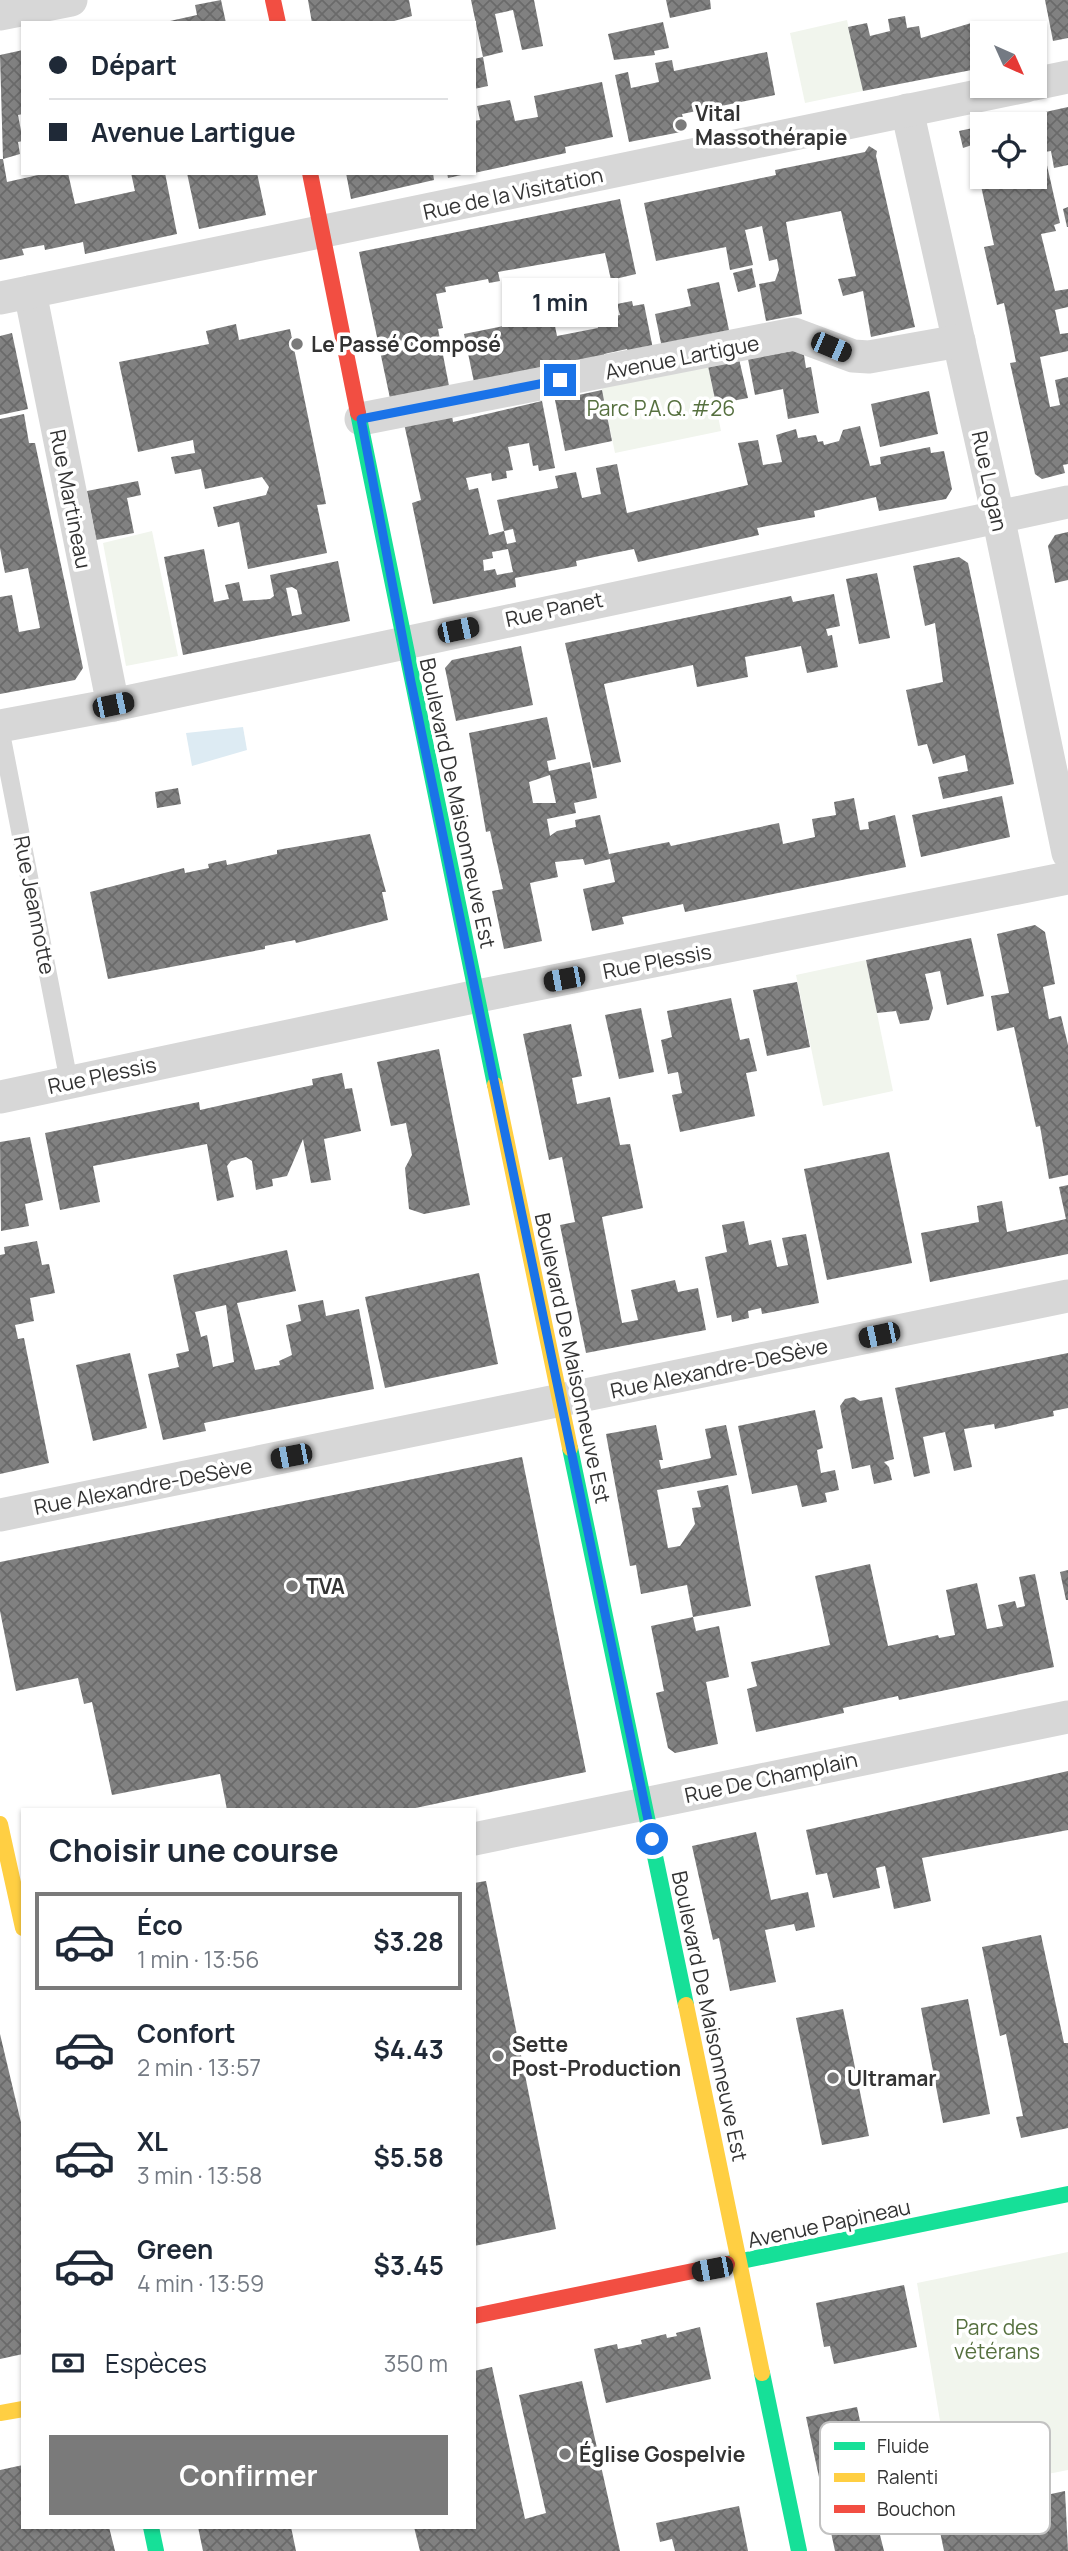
<!DOCTYPE html>
<html lang="fr">
<head>
<meta charset="utf-8">
<style>
	:root { --surface:#fff; --page:#f6f6f7; --text:#1f2937; --muted:#747a83; --line:#e0e1e3; --accent:#7a7a7a }
	body { margin:0; font-family:Manrope,sans-serif; background:var(--page); color:var(--text); height:100vh; display:flex; flex-direction:column; font-size:26px; white-space:nowrap }
	* { box-sizing:border-box; margin:0 }
	p { font-size:23px; color:var(--muted) }
	.icon { flex:none; width:38px; height:38px; fill:none; stroke:currentColor; stroke-width:2; stroke-linecap:round; stroke-linejoin:round }
	.map { position:relative; flex:1; overflow:hidden }
	.sheet { position:absolute; left:21px; top:1808px; width:455px; height:721px; display:flex; flex-direction:column; background:var(--surface); border-radius:0px; box-shadow:0 2px 5px #0004 }
	.sheet>* { flex:none }
	.banner { position:absolute; left:21px; top:21px; width:455px; height:154px; border-radius:0px; box-shadow:0 2px 5px #0004; display:grid; align-content:center; height:154px; padding:0 28px; background:var(--surface) }
	.needle { width:46px; rotate:135deg }
	.fabs { position:absolute; left:970px; top:21px; display:grid; gap:14px }
	.fabs a { display:grid; place-items:center; width:77px; height:77px; border-radius:0px; background:var(--surface); box-shadow:0 2px 5px #0004; font-size:35px }
	.end { position:absolute; width:32px; height:32px; margin:-16px; border:9px solid #1a73e8; background:#fff; box-shadow:0 0 0 4px #fff }
	.from { border-radius:50% }
	.bubble { position:absolute; height:49px; border-radius:0px; background:var(--surface); box-shadow:0 2px 5px #0004; font-size:23px; font-weight:700; line-height:49px; text-align:center }
	.car { position:absolute; width:21px; height:42px; margin:-21px -10px; border-radius:9px; box-shadow:0 0 5px 2px #0007; background:linear-gradient(#222 24%,#8ab4d8 0 40%,#222 0 76%,#8ab4d8 0 86%,#222 0) }
	.banner b { display:flex; align-items:center; gap:24px; height:66px; font-size:26px }
	.banner b+b { border-top:2px solid var(--line) }
	.banner i { width:18px; height:18px; background:var(--text) }
	ul { padding:0; list-style:none }
	li { display:flex; align-items:center; gap:21px; height:98px; margin:0 14px 10px; padding:0 14px; border:4px solid transparent; border-radius:0px }
	li div { flex:1 }
	li b { display:block; font-size:26px }
	li em { font-style:normal; font-weight:700 }
	li.selected { border-color:var(--accent) }
	li>.icon { width:63px; height:63px; stroke-width:1.5 }
	h2 { padding:0 28px; font-size:32px; line-height:84px }
	.pay { display:flex; align-items:center; gap:18px; height:77px; padding:0 28px; font-size:26px }
	.pay p { margin-inline-start:auto }
	.action { display:flex; gap:14px; margin-top:auto; padding:14px 28px }
	.action a { flex:1; height:80px; border-radius:0px; background:var(--accent); color:#fff; font-size:28px; font-weight:700; line-height:80px; text-align:center }
	.map>svg:first-child { display:block }
	.green { fill:#f1f5ed }
	.water { fill:#ddebf3 }
	.building { fill:url(#building-cross-hatch); fill-rule:evenodd }
	.lines { fill:none; stroke-linecap:round; stroke-linejoin:round }
	.lane { stroke:#d7d7d7; stroke-width:18 }
	.street { stroke:#d7d7d7; stroke-width:33 }
	.fast { stroke:#16e098; stroke-width:16 }
	.slow { stroke:#ffcf43; stroke-width:16 }
	.jam { stroke:#f24e42; stroke-width:16 }
	.route { stroke:#1a73e8; stroke-width:9 }
	.poi-dot { fill:#7a7a7a; stroke:#fff; stroke-width:2.5 }
	.labels { text-anchor:middle; dominant-baseline:central; stroke-width:7; stroke-linejoin:round; paint-order:stroke }
	.poi-label { font-size:21px; font-weight:bold; fill:#333; stroke:#fff; text-anchor:start }
	.street-label { font-size:21px; fill:#333; stroke:#fff }
	.park-label { font-size:21px; fill:#56703f; stroke:#fff }
	.key { fill:#fff; stroke:#c2c2c2; stroke-width:2 }
	.key-label { font-size:19px; fill:#333 }
</style>
</head>
<body>
<div class="map">
<svg width="1068" height="2551" viewBox="0 0 1068 2551">
	<defs>
		<pattern id="building-cross-hatch" width="8" height="8" patternUnits="userSpaceOnUse" patternTransform="scale(1.75)"><rect width="8" height="8" fill="#818181"/><path d="M0 0l8 8M0 8l8-8" fill="none" stroke="#6a6a6a"/></pattern>
	</defs>
	<rect width="100%" height="100%" fill="#fff"/>
	<!-- green -->
	<g class="green">
		<path d="M847,20L863,91L805,103L790,33Z"/>
		<path d="M708,366L721,431L615,453L601,385Z"/>
		<path d="M152,531L178,656L126,666L103,543Z"/>
		<path d="M866,960L893,1091L823,1106L796,975Z"/>
		<path d="M1068,2252V2470L952,2493L917,2283Z"/>
	</g>
	<!-- water -->
	<path class="water" d="M243,727L247,750L192,766L186,733Z"/>
	<!-- building -->
	<g class="building">
		<path d="M221,0L226,23H161L197,15L195,5Z"/>
		<path d="M308,0H409L412,16L387,23H312Z"/>
		<path d="M471,0H534L543,46L522,50L513,10L495,14L503,52L483,57Z"/>
		<path d="M666,0H710L711,9L670,18Z"/>
		<path d="M1045,0H1068V38L1053,41Z"/>
		<path d="M905,16L907,28L919,26L921,38L978,21L982,68L863,91L848,27L867,23L870,36L890,31L888,19Z"/>
		<path d="M663,22L669,48L654,51L655,55L614,60L608,34Z"/>
		<path d="M23,50V114L18,115L23,141L18,142L20,154L3,159L0,55Z"/>
		<path d="M767,52L775,95L682,114L686,131L629,142L615,75L628,72L631,88L659,82L655,63L672,60L674,71Z"/>
		<path d="M483,57L488,86L474,89V59Z"/>
		<path d="M602,82L613,137L565,147L566,153L474,173V121L480,120L477,106L510,100L515,121L538,117L534,96Z"/>
		<path d="M1068,107V165L1054,168L1051,151L1044,152L1060,223L1054,225L1056,231L1041,234L1055,291L1068,289V307L1055,310L1060,334L1068,333V351L1040,357L1050,407L1060,405L1055,380L1068,377V464L1063,465L1065,473L1042,479L1035,474L1010,363L1016,362L1004,303L997,305L984,247L994,245L972,145L963,148L959,131L982,126V177H1034V124L995,123Z"/>
		<path d="M869,146L877,151L876,156L915,327L871,337L863,291L843,296L838,279L856,276L841,211L786,222L802,314L766,321L759,284L775,281L779,270L777,259L769,261L762,226L745,230L753,265L730,270L726,247L656,261L644,203L776,175L775,170L865,152Z"/>
		<path d="M0,159H3L7,182L47,173H68L75,204L135,191L131,173H165L177,234L85,254L83,242L45,250L44,245L22,249L24,255L0,260Z"/>
		<path d="M187,173H257L266,215L199,229Z"/>
		<path d="M346,173H433L434,180L351,199Z"/>
		<path d="M447,173H466V174L448,178Z"/>
		<path d="M620,199L636,274L611,280L605,253L498,272L500,281L489,283L488,279L445,287L446,292L436,294L443,328L438,329L450,391L391,403L359,252Z"/>
		<path d="M1068,207V227H1067L1063,209Z"/>
		<path d="M752,268L756,287L738,292L733,273Z"/>
		<path d="M719,282L730,335L662,348L655,314L691,306L687,289Z"/>
		<path d="M632,301L633,306L644,304L653,349L628,354L627,349L604,354L605,360L475,387L464,334L553,316L557,336L598,328L596,320L620,315L617,304Z"/>
		<path d="M236,324L239,340L290,329L326,504L317,505L327,553L248,569L239,522L218,527L213,507L266,495L269,487L262,477L205,489L201,469L175,474L171,457L195,453L193,440L138,452L119,362L209,344L206,331Z"/>
		<path d="M12,333L28,409L0,415V336Z"/>
		<path d="M803,349L806,368L811,367L819,413L788,419L783,389L755,395L748,359Z"/>
		<path d="M739,359L748,398L716,404L708,366Z"/>
		<path d="M602,390L612,441L565,451L555,400Z"/>
		<path d="M929,391L938,434L880,447L871,404Z"/>
		<path d="M542,401L555,468L539,471L538,465L533,466L529,443L508,447L513,470L506,471L507,478L492,481L491,473L466,478L469,490L478,488L489,535L504,531L507,544L516,542L513,529L504,531L497,500L558,488L555,476L576,472L582,498L591,496L601,494L596,468L617,464L627,513L748,485L738,443L758,440L763,465L782,462L776,435L796,429L798,438L816,435L818,442L823,441L824,445L839,441L843,430L860,426L870,466L881,464L880,457L930,447L931,453L944,451L952,489L946,499L879,511L876,497L814,511L815,517L757,528L759,535L638,562L634,549L604,555L576,561L577,566L515,578L516,587L433,604L412,503L421,500L403,419L451,409L453,422ZM508,549L513,572L497,575L495,569L484,571L483,560L493,558L492,552Z"/>
		<path d="M24,414L29,443H35L83,668L75,680L0,694V597L12,595L19,632L40,628L28,568L5,573L0,548V419Z"/>
		<path d="M138,481L141,495L127,498L134,533L96,540L87,491Z"/>
		<path d="M1068,532V580L1055,583L1048,546L1055,535Z"/>
		<path d="M204,549L214,602L229,599L225,585L239,582L243,601L270,599L274,596L270,575L338,561L350,621L183,655L164,557ZM292,587L297,590L302,614L292,616L286,588Z"/>
		<path d="M959,557L968,563L1014,784L943,799L938,777L968,771L965,755L933,764L927,744L918,746L906,690L943,682L935,623L925,626L913,566Z"/>
		<path d="M877,573L890,638L859,644L846,579Z"/>
		<path d="M834,594L840,626L826,629L828,636L832,635L838,667L807,673L801,646L745,657L748,677L697,687L693,665L604,684L621,762L593,768L565,643L791,596L793,602Z"/>
		<path d="M521,646L533,705L456,721L445,668L452,660Z"/>
		<path d="M547,717L556,759L547,761L549,771L590,762L597,798L574,803L576,813L547,819L550,836L557,831L576,827L575,820L600,815L609,854L669,842L671,846L779,823L783,844L815,837L812,819L836,815L834,802L854,798L860,830L869,829L868,822L895,815L906,867L685,912L683,904L622,917L624,924L592,931L583,889L615,882L610,859L585,865L583,859L555,862L558,877L530,883L542,941L504,949L492,891L503,889L490,831L486,832L469,733ZM550,775L556,803H533L529,782Z"/>
		<path d="M178,788L181,804L157,808L155,792Z"/>
		<path d="M1002,796L1010,837L921,857L912,815Z"/>
		<path d="M370,834L386,892H382L388,920L296,943L295,940L265,946V949L108,979L90,892L184,868L185,873L209,868L208,864L226,860L227,865L277,854V850Z"/>
		<path d="M1035,925L1045,932L1055,984L1043,987L1049,1019L1061,1016L1068,1045V1175L1049,1179L1040,1126L1036,1127L1014,1027L997,1031L991,996L1009,993L997,934Z"/>
		<path d="M971,938L984,996L947,1005L940,971L925,974L933,1008L929,1020L900,1024L896,1011L877,1013L866,960Z"/>
		<path d="M797,982L810,1047L767,1056L753,990Z"/>
		<path d="M731,998L740,1040L749,1038L757,1071L746,1073L755,1116L680,1132L672,1095L682,1093L678,1072L668,1074L661,1040L672,1037L667,1011Z"/>
		<path d="M641,1008L654,1072L619,1079L605,1015Z"/>
		<path d="M571,1024L582,1076L572,1078L577,1104L610,1097L620,1145L630,1144L643,1208L602,1217L622,1323L638,1320L631,1290L675,1280L678,1292L698,1288L706,1330L586,1353L560,1225L575,1222L562,1157L549,1160L523,1034Z"/>
		<path d="M439,1049L470,1205L424,1214L409,1209L405,1168L412,1155L406,1123L391,1126L377,1062Z"/>
		<path d="M342,1073L345,1089L352,1088L361,1131L324,1139L331,1180L311,1183L303,1139L287,1176L272,1179L273,1186L256,1190L252,1161L246,1157L231,1161L227,1166L234,1197L217,1201L207,1144L93,1166L100,1202L60,1210L45,1133L199,1102L200,1110L313,1085L312,1079Z"/>
		<path d="M30,1137L43,1200L25,1204L29,1226L1,1231L0,1142Z"/>
		<path d="M889,1152L912,1263L827,1280L804,1169Z"/>
		<path d="M1068,1185V1254L930,1282L921,1233L979,1222L977,1206L1002,1201L1007,1232L1066,1219L1059,1187Z"/>
		<path d="M744,1221L749,1245L771,1240L777,1267L788,1265L782,1238L806,1234L819,1303L762,1314L761,1308L748,1311L749,1318L732,1322L731,1315L717,1318L705,1257L727,1252L722,1225Z"/>
		<path d="M37,1241L42,1265L49,1264L55,1293L30,1298L34,1321L15,1325L18,1339L24,1338L49,1463L0,1474V1255L5,1254L4,1247Z"/>
		<path d="M287,1250L296,1291L237,1303L255,1370L280,1365L279,1361L292,1355L286,1325L301,1321L298,1305L323,1300L326,1316L359,1309L374,1389L204,1423L206,1431L163,1440L148,1374L179,1367L176,1354L189,1351L173,1275ZM226,1305L234,1362L213,1367L207,1335L201,1337L195,1312Z"/>
		<path d="M479,1273L498,1364L385,1388L365,1297Z"/>
		<path d="M130,1353L147,1428L93,1441L76,1365Z"/>
		<path d="M1068,1353V1408L1053,1411L1054,1416L995,1429L994,1424L964,1429L972,1467L954,1471L945,1432L923,1437L930,1473L914,1477L895,1388Z"/>
		<path d="M854,1397L860,1401L882,1397L894,1459L884,1462L889,1467L892,1480L874,1484L870,1465L852,1469L840,1406L845,1399Z"/>
		<path d="M815,1410L823,1448L817,1450L821,1473L835,1470L839,1490L825,1493L827,1502L802,1507L797,1485L752,1494L738,1426Z"/>
		<path d="M656,1425L663,1460H659L661,1469L711,1458L705,1429L726,1425L737,1475L657,1490L668,1548L680,1546L695,1524L692,1508L701,1507L697,1491L728,1485L751,1606L693,1617L696,1631L719,1626L729,1677L706,1682L718,1744L675,1753L668,1748L656,1693L664,1691L651,1626L693,1617L687,1585L641,1594L636,1565L630,1566L606,1434Z"/>
		<path d="M522,1457L586,1772L406,1810H227L220,1774L112,1795L92,1702L84,1704L78,1678L16,1691L0,1611V1562Z"/>
		<path d="M870,1564L888,1646L938,1635L939,1638L955,1635L946,1590L977,1583L987,1629L1003,1626L998,1605L1015,1601L1017,1608L1025,1606L1019,1577L1035,1574L1054,1667L899,1700L898,1696L843,1708L844,1713L756,1732L747,1689L757,1686L751,1662L830,1645L815,1576Z"/>
		<path d="M1068,1570V1600H1066L1060,1572Z"/>
		<path d="M1068,1771V1830L922,1858L931,1901L894,1909L885,1866L876,1868L880,1888L833,1898L827,1873L816,1875L806,1830Z"/>
		<path d="M756,1832L771,1900L808,1892L815,1927L796,1931L794,1924L765,1930L776,1982L730,1991L719,1938L713,1940L692,1846Z"/>
		<path d="M486,1881L556,2229L474,2246V1883Z"/>
		<path d="M1041,1935L1064,2043H1068V2128L1021,2138L1016,2117L1023,2116L1006,2034L1000,2036L982,1947Z"/>
		<path d="M968,1999L990,2114L943,2123L921,2008Z"/>
		<path d="M843,2009L869,2136L822,2145L796,2018Z"/>
		<path d="M0,2034L23,2131V2354L0,2359Z"/>
		<path d="M904,2285L917,2347L834,2364L830,2346L824,2347L816,2303Z"/>
		<path d="M700,2327L711,2379L606,2403L594,2349L617,2344L618,2349L642,2344L641,2340L666,2334L667,2338L677,2336L676,2333Z"/>
		<path d="M492,2367L525,2519L546,2513L519,2395L582,2381L620,2551H420L414,2527H474V2371Z"/>
		<path d="M857,2407L872,2477L878,2476L890,2533L880,2535L884,2551H835L806,2417Z"/>
		<path d="M23,2465V2527H109L115,2551H0V2470Z"/>
		<path d="M1065,2491L1068,2551H944L937,2517L969,2511L975,2534L992,2530L986,2508Z"/>
		<path d="M739,2506L748,2551H675L672,2539L660,2542L656,2523Z"/>
		<path d="M198,2527H291L296,2551H203Z"/>
	</g>
	<g class="lines">
		<!-- lane -->
		<path class="lane" d="M0,728L69,1082"/>
		<!-- street -->
		<g class="street">
			<path d="M0,14L71,0"/>
			<path d="M1034,84L1068,77"/>
			<path d="M907,110L998,516L1068,853"/>
			<path d="M30,292L113,705"/>
			<path d="M0,298L1026,86"/>
			<path d="M361,419L794,334L853,356L869,357L959,341"/>
			<path d="M0,726L113,705L1068,502"/>
			<path d="M0,1097L478,996L1068,878"/>
			<path d="M0,1515L1068,1296"/>
			<path d="M474,1839L1068,1717"/>
		</g>
		<!-- fast -->
		<g class="fast">
			<path d="M358,413L495,1085"/>
			<path d="M570,1448L686,2005"/>
			<path d="M727,2264L1068,2194"/>
			<path d="M762,2373L799,2551"/>
			<path d="M151,2527L156,2551"/>
		</g>
		<!-- slow -->
		<g class="slow">
			<path d="M495,1085L570,1448"/>
			<path d="M0,1824L23,1928"/>
			<path d="M686,2005L762,2373"/>
			<path d="M0,2413L23,2409"/>
		</g>
		<!-- jam -->
		<g class="jam">
			<path d="M273,0L278,23"/>
			<path d="M310,173L358,413"/>
			<path d="M474,2316L727,2264"/>
		</g>
	</g>
	<g class="lines">
		<!-- route -->
		<path class="route" d="M560,380L361,419L411,682L652,1839"/>
	</g>
	<!-- markers -->
	<g class="poi-dot">
		<circle cx="681" cy="125" r="7"/>
		<circle cx="297" cy="344" r="7"/>
		<circle cx="292" cy="1586" r="7"/>
		<circle cx="498" cy="2056" r="7"/>
		<circle cx="833" cy="2078" r="7"/>
		<circle cx="565" cy="2454" r="7"/>
	</g>
	<g class="labels">
		<!-- poi labels -->
		<g class="poi-label">
			<text x="695" y="113">Vital<tspan x="695" dy="24">Massothérapie</tspan></text>
			<text x="311" y="344">Le Passé Composé</text>
			<text x="306" y="1586">TVA</text>
			<text x="512" y="2044">Sette<tspan x="512" dy="24">Post-Production</tspan></text>
			<text x="847" y="2078">Ultramar</text>
			<text x="579" y="2454">Église Gospelvie</text>
		</g>
		<!-- street labels -->
		<g class="street-label">
			<text transform="translate(513 193) rotate(-12)">Rue de la Visitation</text>
			<text transform="translate(682 357) rotate(-11)">Avenue Lartigue</text>
			<text transform="translate(990 481) rotate(78)">Rue Logan</text>
			<text transform="translate(71 499) rotate(79)">Rue Martineau</text>
			<text transform="translate(554 609) rotate(-12)">Rue Panet</text>
			<text transform="translate(458 803) rotate(78)">Boulevard De Maisonneuve Est</text>
			<text transform="translate(35 905) rotate(79)">Rue Jeannotte</text>
			<text transform="translate(657 961) rotate(-11)">Rue Plessis</text>
			<text transform="translate(102 1075) rotate(-12)">Rue Plessis</text>
			<text transform="translate(573 1358) rotate(78)">Boulevard De Maisonneuve Est</text>
			<text transform="translate(719 1368) rotate(-12)">Rue Alexandre-DeSève</text>
			<text transform="translate(143 1486) rotate(-11)">Rue Alexandre-DeSève</text>
			<text transform="translate(771 1777) rotate(-12)">Rue De Champlain</text>
			<text transform="translate(710 2016) rotate(78)">Boulevard De Maisonneuve Est</text>
			<text transform="translate(829 2223) rotate(-12)">Avenue Papineau</text>
		</g>
		<!-- park labels -->
		<g class="park-label">
			<text x="661" y="408">Parc P.A.Q. #26</text>
			<text x="997" y="2327">Parc des<tspan x="997" dy="24">vétérans</tspan></text>
		</g>
	</g>
	<!-- legend -->
	<rect x="820" y="2422" width="230" height="112" rx="10" class="key"/>
	<rect x="834" y="2442" width="31" height="8" fill="#16e098"/>
	<rect x="834" y="2473" width="31" height="9" fill="#ffcf43"/>
	<rect x="834" y="2505" width="31" height="8" fill="#f24e42"/>
	<g class="key-label">
		<text x="877" y="2453">Fluide</text>
		<text x="877" y="2484">Ralenti</text>
		<text x="877" y="2516">Bouchon</text>
	</g>
</svg>
<div class="fabs">
<a><svg class="needle" viewBox="-14 -14 28 28"><path d="M0-13l5 13h-10z" fill="#e53935"/><path d="M0 13l5-13h-10z" fill="#747a83"/></svg></a>
<a><svg class="icon" aria-label="locate" viewBox="0 0 24 24"><circle cx="12" cy="12" r="6"/><path d="M12 2v4M12 18v4M2 12h4M18 12h4"/></svg></a>
</div>
<i class="end from" style="left:652px;top:1839px"></i>
<i class="end" style="left:560px;top:380px"></i>
<div class="bubble" style="left:502px;top:278px;width:116px">1 min</div>
<i class="car" style="left:831px;top:347px;rotate:113deg"></i>
<i class="car" style="left:458px;top:630px;rotate:78deg"></i>
<i class="car" style="left:113px;top:705px;rotate:78deg"></i>
<i class="car" style="left:564px;top:979px;rotate:259deg"></i>
<i class="car" style="left:879px;top:1335px;rotate:258deg"></i>
<i class="car" style="left:291px;top:1456px;rotate:259deg"></i>
<i class="car" style="left:712px;top:2269px;rotate:259deg"></i>
<div class="banner">
<b><i class="from"></i>Départ</b>
<b><i></i>Avenue Lartigue</b>
</div>
<section class="sheet">
<h2>Choisir une course</h2>
<ul>
<li class="selected"><svg class="icon" aria-label="car" viewBox="0 0 24 24"><path d="M5 17H2v-5l4-1 3-4h7l3 4 3 1v5h-3M9 17h6M6 11h13"/><circle cx="7" cy="17" r="2"/><circle cx="17" cy="17" r="2"/></svg><div><b>Éco</b><p>1 min · 13:56</p></div><em>$3.28</em></li>
<li><svg class="icon" aria-label="car" viewBox="0 0 24 24"><path d="M5 17H2v-5l4-1 3-4h7l3 4 3 1v5h-3M9 17h6M6 11h13"/><circle cx="7" cy="17" r="2"/><circle cx="17" cy="17" r="2"/></svg><div><b>Confort</b><p>2 min · 13:57</p></div><em>$4.43</em></li>
<li><svg class="icon" aria-label="car" viewBox="0 0 24 24"><path d="M5 17H2v-5l4-1 3-4h7l3 4 3 1v5h-3M9 17h6M6 11h13"/><circle cx="7" cy="17" r="2"/><circle cx="17" cy="17" r="2"/></svg><div><b>XL</b><p>3 min · 13:58</p></div><em>$5.58</em></li>
<li><svg class="icon" aria-label="car" viewBox="0 0 24 24"><path d="M5 17H2v-5l4-1 3-4h7l3 4 3 1v5h-3M9 17h6M6 11h13"/><circle cx="7" cy="17" r="2"/><circle cx="17" cy="17" r="2"/></svg><div><b>Green</b><p>4 min · 13:59</p></div><em>$3.45</em></li>
</ul>
<div class="pay"><svg class="icon" aria-label="cash" viewBox="0 0 24 24"><path d="M3 7h18v10H3z"/><circle cx="12" cy="12" r="2"/></svg>Espèces<p>350 m</p></div>
<div class="action"><a>Confirmer</a></div>
</section>
</div>
</body>
</html>
